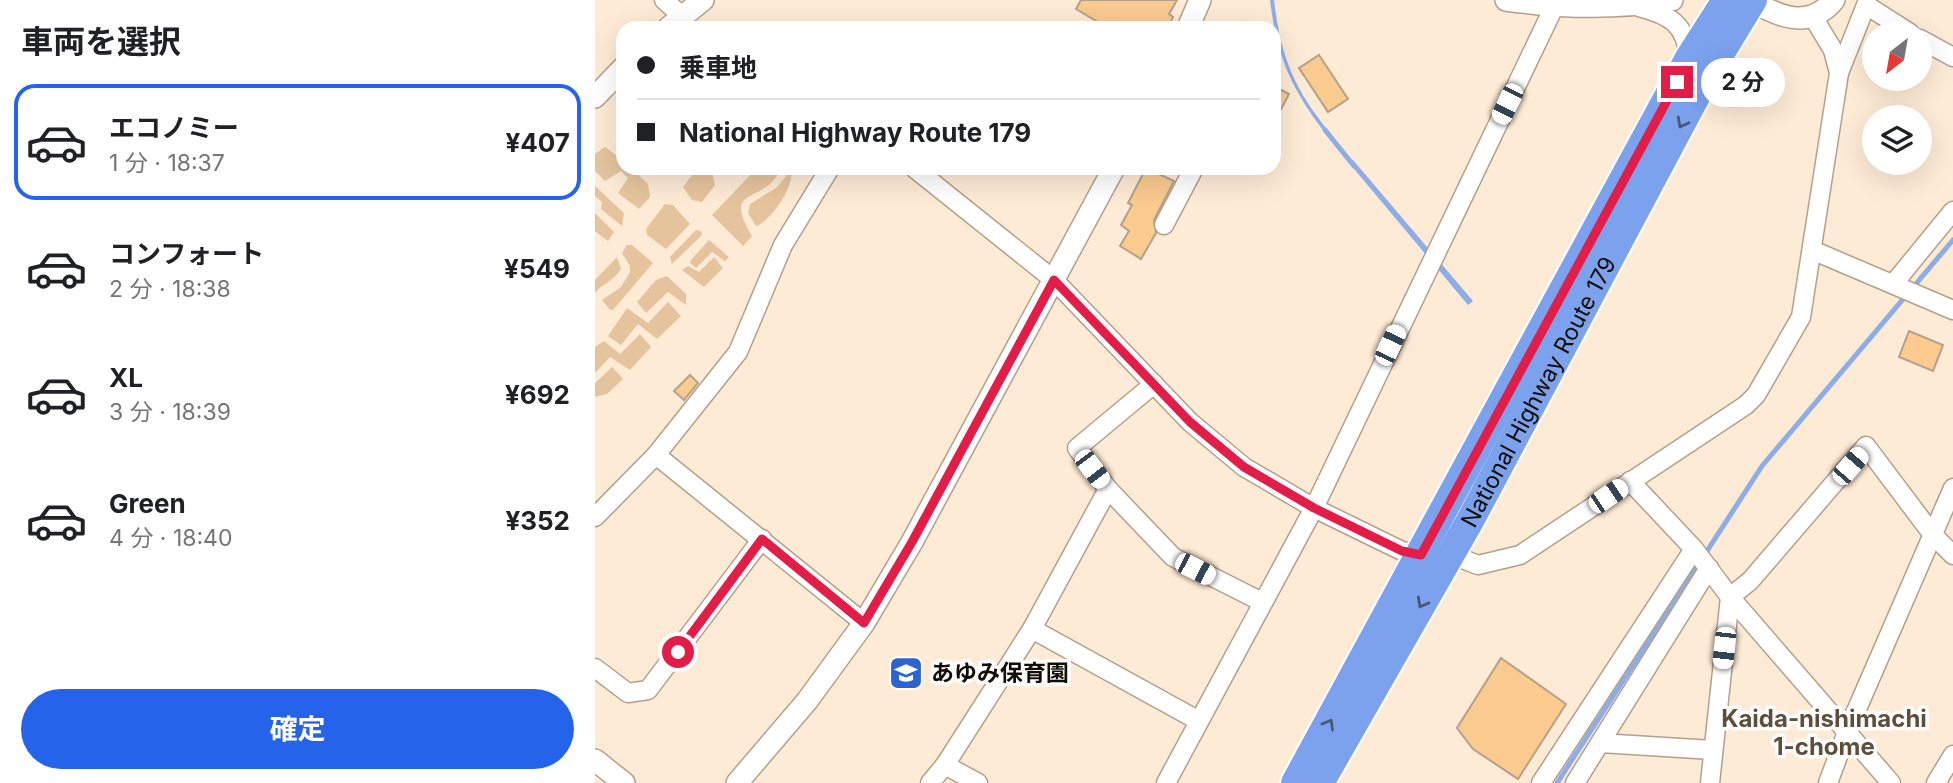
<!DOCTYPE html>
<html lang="ja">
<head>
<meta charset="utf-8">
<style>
	:root { --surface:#fff; --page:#f2f2f2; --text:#202124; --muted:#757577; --line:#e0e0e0; --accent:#2563eb }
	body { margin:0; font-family:Inter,"Noto Sans JP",sans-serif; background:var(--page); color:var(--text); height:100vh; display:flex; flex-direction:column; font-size:26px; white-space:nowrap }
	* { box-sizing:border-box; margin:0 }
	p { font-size:23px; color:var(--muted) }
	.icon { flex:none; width:38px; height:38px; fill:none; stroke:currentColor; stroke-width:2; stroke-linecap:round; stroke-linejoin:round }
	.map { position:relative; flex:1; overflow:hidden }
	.details { display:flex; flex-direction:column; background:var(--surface); width:595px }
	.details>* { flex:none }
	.banner { position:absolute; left:21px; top:21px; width:665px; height:154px; border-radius:21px; box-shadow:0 7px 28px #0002; display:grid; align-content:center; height:154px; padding:0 21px; background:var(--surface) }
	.needle { width:46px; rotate:211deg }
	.buttons { position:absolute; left:1267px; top:21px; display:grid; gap:14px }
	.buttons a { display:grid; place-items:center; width:70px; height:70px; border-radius:50%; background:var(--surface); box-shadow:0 7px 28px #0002; font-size:35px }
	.end { position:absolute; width:32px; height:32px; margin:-16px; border:9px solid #e11d48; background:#fff; box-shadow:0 0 0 4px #fff }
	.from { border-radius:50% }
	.bubble { position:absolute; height:49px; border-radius:24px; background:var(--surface); box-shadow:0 7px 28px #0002; font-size:23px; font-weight:700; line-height:49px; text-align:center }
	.car { position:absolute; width:21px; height:42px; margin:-21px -10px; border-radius:9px; box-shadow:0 0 5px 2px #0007; background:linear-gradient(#fff 24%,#345 0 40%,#fff 0 76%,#345 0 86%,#fff 0) }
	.banner b { display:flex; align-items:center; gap:24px; height:66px; font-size:26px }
	.banner b+b { border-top:2px solid var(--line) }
	.banner i { width:18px; height:18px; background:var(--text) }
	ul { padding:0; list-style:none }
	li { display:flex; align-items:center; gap:21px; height:116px; margin:0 14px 10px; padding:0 7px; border:4px solid transparent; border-radius:21px }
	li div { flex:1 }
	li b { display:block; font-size:26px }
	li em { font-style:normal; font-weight:700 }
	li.selected { border-color:var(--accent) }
	li>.icon { width:63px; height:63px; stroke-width:1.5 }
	h2 { padding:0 21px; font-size:32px; line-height:84px }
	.action { display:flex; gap:14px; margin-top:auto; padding:14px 21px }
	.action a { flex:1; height:80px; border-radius:42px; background:var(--accent); color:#fff; font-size:28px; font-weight:700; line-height:80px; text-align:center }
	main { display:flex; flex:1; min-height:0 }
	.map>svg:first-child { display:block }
	.green { fill:#e5c49d }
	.water { fill:#8dade8 }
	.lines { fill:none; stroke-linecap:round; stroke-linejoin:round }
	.stream { stroke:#8dade8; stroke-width:5 }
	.building { fill:#faca8f; stroke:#b3a18c; stroke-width:2 }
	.minor-casing { stroke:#b2a08b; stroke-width:21 }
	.tertiary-casing { stroke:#b2a08b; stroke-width:24 }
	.trunk-casing { stroke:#fff; stroke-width:32 }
	.minor { stroke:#fff; stroke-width:18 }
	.tertiary { stroke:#fff; stroke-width:21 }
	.trunk { stroke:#7ca2ee; stroke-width:28 }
	.oneway { stroke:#48587a }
	.route { stroke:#e11d48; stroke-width:9 }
	.labels { text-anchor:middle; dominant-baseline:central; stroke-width:7; stroke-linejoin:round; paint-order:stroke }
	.street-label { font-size:23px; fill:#140d06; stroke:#fff }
	.poi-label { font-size:23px; font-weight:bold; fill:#140d06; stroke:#fff; text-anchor:start }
	.neighbourhood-label { font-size:24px; font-weight:bold; fill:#5e4e3b; stroke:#fff }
</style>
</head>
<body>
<main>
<section class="details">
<h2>車両を選択</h2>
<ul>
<li class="selected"><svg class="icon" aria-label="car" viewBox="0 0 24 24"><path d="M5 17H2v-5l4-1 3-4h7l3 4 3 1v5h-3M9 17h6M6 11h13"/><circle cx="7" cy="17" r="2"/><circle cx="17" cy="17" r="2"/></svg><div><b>エコノミー</b><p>1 分 · 18:37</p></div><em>¥407</em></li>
<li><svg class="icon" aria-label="car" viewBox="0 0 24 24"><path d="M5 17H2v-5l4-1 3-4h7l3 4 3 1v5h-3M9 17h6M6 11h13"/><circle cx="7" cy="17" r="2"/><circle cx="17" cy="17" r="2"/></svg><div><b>コンフォート</b><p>2 分 · 18:38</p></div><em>¥549</em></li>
<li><svg class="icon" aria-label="car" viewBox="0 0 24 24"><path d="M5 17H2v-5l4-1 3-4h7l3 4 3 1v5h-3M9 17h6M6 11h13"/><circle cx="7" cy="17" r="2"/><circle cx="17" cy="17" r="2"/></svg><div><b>XL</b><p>3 分 · 18:39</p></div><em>¥692</em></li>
<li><svg class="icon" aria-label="car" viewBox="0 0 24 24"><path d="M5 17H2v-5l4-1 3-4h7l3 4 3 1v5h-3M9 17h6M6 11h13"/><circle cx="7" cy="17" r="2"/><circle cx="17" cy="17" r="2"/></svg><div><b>Green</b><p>4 分 · 18:40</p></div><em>¥352</em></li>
</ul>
<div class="action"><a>確定</a></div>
</section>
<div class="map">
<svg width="1358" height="783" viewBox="0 0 1358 783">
	<rect width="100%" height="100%" fill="#feebd5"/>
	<!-- green -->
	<g class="green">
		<path d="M10,147L28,160V168H36L53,184L55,197L44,209L23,193L33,178L26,171L10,181L0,171V154Z"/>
		<path d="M102,168H116L120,185L107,202L97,200L88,187Z"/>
		<path d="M162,168H182L183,174C166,204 127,186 157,236L148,246L117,215Z"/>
		<path d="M191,168H196C201,185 176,221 161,226L153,213L155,204L181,188L193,174Z"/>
		<path d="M0,186L29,213L27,226L6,209L7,202L0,196Z"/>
		<path d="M70,204L78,205L95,224L71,249L52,235L51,229Z"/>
		<path d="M0,213L19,232L13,241L0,231Z"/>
		<path d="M101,230L106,231L107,235L77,264L75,257Z"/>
		<path d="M114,240L134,257L130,261L117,252L101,268L95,263L96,260Z"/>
		<path d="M37,245L58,263L18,310L14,309L7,300L26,287L35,272V266L27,253L32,245Z"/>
		<path d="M22,257L26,269C20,280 8,283 0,293V280Z"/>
		<path d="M119,257L128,268L109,287L87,270L93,266L104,272Z"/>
		<path d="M72,276L91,294V305L73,292L51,313L42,302L61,280Z"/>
		<path d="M73,302L86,316L62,339L43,324L26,345L13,336L32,308L53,323Z"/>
		<path d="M45,334L56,347L35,370L15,357L0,373V347L9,341L25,354Z"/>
		<path d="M17,367L28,379L12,394L0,397V383Z"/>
	</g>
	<!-- water -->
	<g class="water">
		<path d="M675,0H679C686,58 699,89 736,134L733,137C697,90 682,58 675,0Z"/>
		<path d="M758,160L878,301L873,305L755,164Z"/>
	</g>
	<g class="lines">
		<!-- stream -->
		<g class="stream">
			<path d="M730,130L759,166"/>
			<path d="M962,783L1167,466L1358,240"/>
		</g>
	</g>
	<!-- building -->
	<g class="building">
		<path d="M486,0H582L574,14L578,17L573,28H513L481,9Z"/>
		<path d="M724,55L753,99L733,112L704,68Z"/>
		<path d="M679,86L694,94L679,123Z"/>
		<path d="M551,168L579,181L559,220L561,233L546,259L525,246L534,231L526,225L537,205L533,203Z"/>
		<path d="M1314,331L1348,345L1338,371L1304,357Z"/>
		<path d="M95,375L103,383L89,400L79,391Z"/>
		<path d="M906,658L971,704L923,779L878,749L862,728Z"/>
	</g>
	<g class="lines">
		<!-- minor casing -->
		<g class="minor-casing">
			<g id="minor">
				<path d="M69,0L87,16"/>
				<path d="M1044,7C1075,15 1091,24 1094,58"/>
				<path d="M1325,39L1358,57"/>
				<path d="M1244,73L1271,5L1315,33"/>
				<path d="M319,168L459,280L595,422L649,467L719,508L807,551L826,555L855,554L883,565L925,555L1151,405L1161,395L1206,317L1244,73L1238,50L1218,17"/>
				<path d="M569,225L599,168"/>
				<path d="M1217,250L1358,310"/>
				<path d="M1299,283L1358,211"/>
				<path d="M61,455L269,623"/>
				<path d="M1035,481L1099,549L1135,597L1296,783"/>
				<path d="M513,489L578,557L667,602"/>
				<path d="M0,517L61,455L143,352L188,245L235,168"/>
				<path d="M437,629L604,721"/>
				<path d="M0,668L33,693L53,690L167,539"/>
				<path d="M1005,743L1118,750"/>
				<path d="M350,765L383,783"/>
				<path d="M335,783L350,765L437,629L513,489L482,448L559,384"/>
				<path d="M571,783L719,508L959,7"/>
				<path d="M946,783L1099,549"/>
				<path d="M980,783L1114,568"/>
				<path d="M1115,783L1135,597L1155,581L1271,446L1338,535L1358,555"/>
				<path d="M1233,783L1252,732L1358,488"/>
				<path d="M1341,783L1358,755"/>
			</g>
		</g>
		<!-- tertiary casing -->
		<g class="tertiary-casing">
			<g id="tertiary">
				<path d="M911,0C967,8 1022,9 1077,0"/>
				<path d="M1155,0C1184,17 1214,30 1239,0"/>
				<path d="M73,28L108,0"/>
				<path d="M593,28L605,0"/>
				<path d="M0,97L28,68"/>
				<path d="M0,760L29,783"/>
				<path d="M142,783L212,701L269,623L317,542L519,168"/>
			</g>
		</g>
		<!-- trunk casing -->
		<g class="trunk-casing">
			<g id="trunk">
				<path d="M700,783L1094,58L1131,0"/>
				<path id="s1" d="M725,783L876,519L1113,74L1158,0"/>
			</g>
		</g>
		<!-- minor -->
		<use href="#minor" class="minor"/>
		<!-- tertiary -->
		<use href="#tertiary" class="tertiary"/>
		<!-- trunk -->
		<use href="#trunk" class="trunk"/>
	</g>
	<!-- one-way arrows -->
	<defs><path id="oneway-chevron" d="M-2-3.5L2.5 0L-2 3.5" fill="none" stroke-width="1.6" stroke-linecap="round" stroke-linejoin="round" transform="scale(1.75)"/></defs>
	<g class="oneway">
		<use href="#oneway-chevron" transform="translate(1087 123) rotate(118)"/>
		<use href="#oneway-chevron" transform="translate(827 603) rotate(119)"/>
		<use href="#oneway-chevron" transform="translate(734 724) rotate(-60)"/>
	</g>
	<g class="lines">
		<!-- route -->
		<path class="route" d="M83,652L167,539L269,623L317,542L459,280L595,422L649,467L719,508L807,551L826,555L1082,82"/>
	</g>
	<!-- icons -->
	<defs>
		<g id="school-square" transform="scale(1.75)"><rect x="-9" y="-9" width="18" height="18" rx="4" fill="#2d63d1" stroke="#fff"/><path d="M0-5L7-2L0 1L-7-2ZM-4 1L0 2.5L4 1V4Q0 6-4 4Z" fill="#fff"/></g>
	</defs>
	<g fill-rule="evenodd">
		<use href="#school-square" x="311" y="673"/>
	</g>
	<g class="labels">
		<!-- street labels -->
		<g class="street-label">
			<text stroke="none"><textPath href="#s1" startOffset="448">National Highway Route 179</textPath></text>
		</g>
		<!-- poi labels -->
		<g class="poi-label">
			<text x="336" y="673">あゆみ保育園</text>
		</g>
		<!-- neighbourhood labels -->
		<g class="neighbourhood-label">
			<text x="1229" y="718">Kaida-nishimachi<tspan x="1229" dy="28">1-chome</tspan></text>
		</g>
	</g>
</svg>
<div class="buttons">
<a><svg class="needle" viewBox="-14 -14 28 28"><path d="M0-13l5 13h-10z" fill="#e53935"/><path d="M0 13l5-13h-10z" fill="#757577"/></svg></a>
<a><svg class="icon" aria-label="layers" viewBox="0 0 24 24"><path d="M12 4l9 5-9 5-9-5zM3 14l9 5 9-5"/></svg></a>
</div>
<i class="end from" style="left:83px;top:652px"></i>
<i class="end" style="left:1082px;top:82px"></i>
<div class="bubble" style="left:1106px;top:58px;width:84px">2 分</div>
<i class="car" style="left:912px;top:104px;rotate:206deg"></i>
<i class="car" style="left:795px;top:345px;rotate:25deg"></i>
<i class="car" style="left:1255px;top:466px;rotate:41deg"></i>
<i class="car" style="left:497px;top:469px;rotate:143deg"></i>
<i class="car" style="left:1013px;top:496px;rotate:56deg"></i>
<i class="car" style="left:600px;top:569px;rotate:117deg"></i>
<i class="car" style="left:1129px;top:648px;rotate:186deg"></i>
<div class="banner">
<b><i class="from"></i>乗車地</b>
<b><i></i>National Highway Route 179</b>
</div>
</div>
</main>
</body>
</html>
